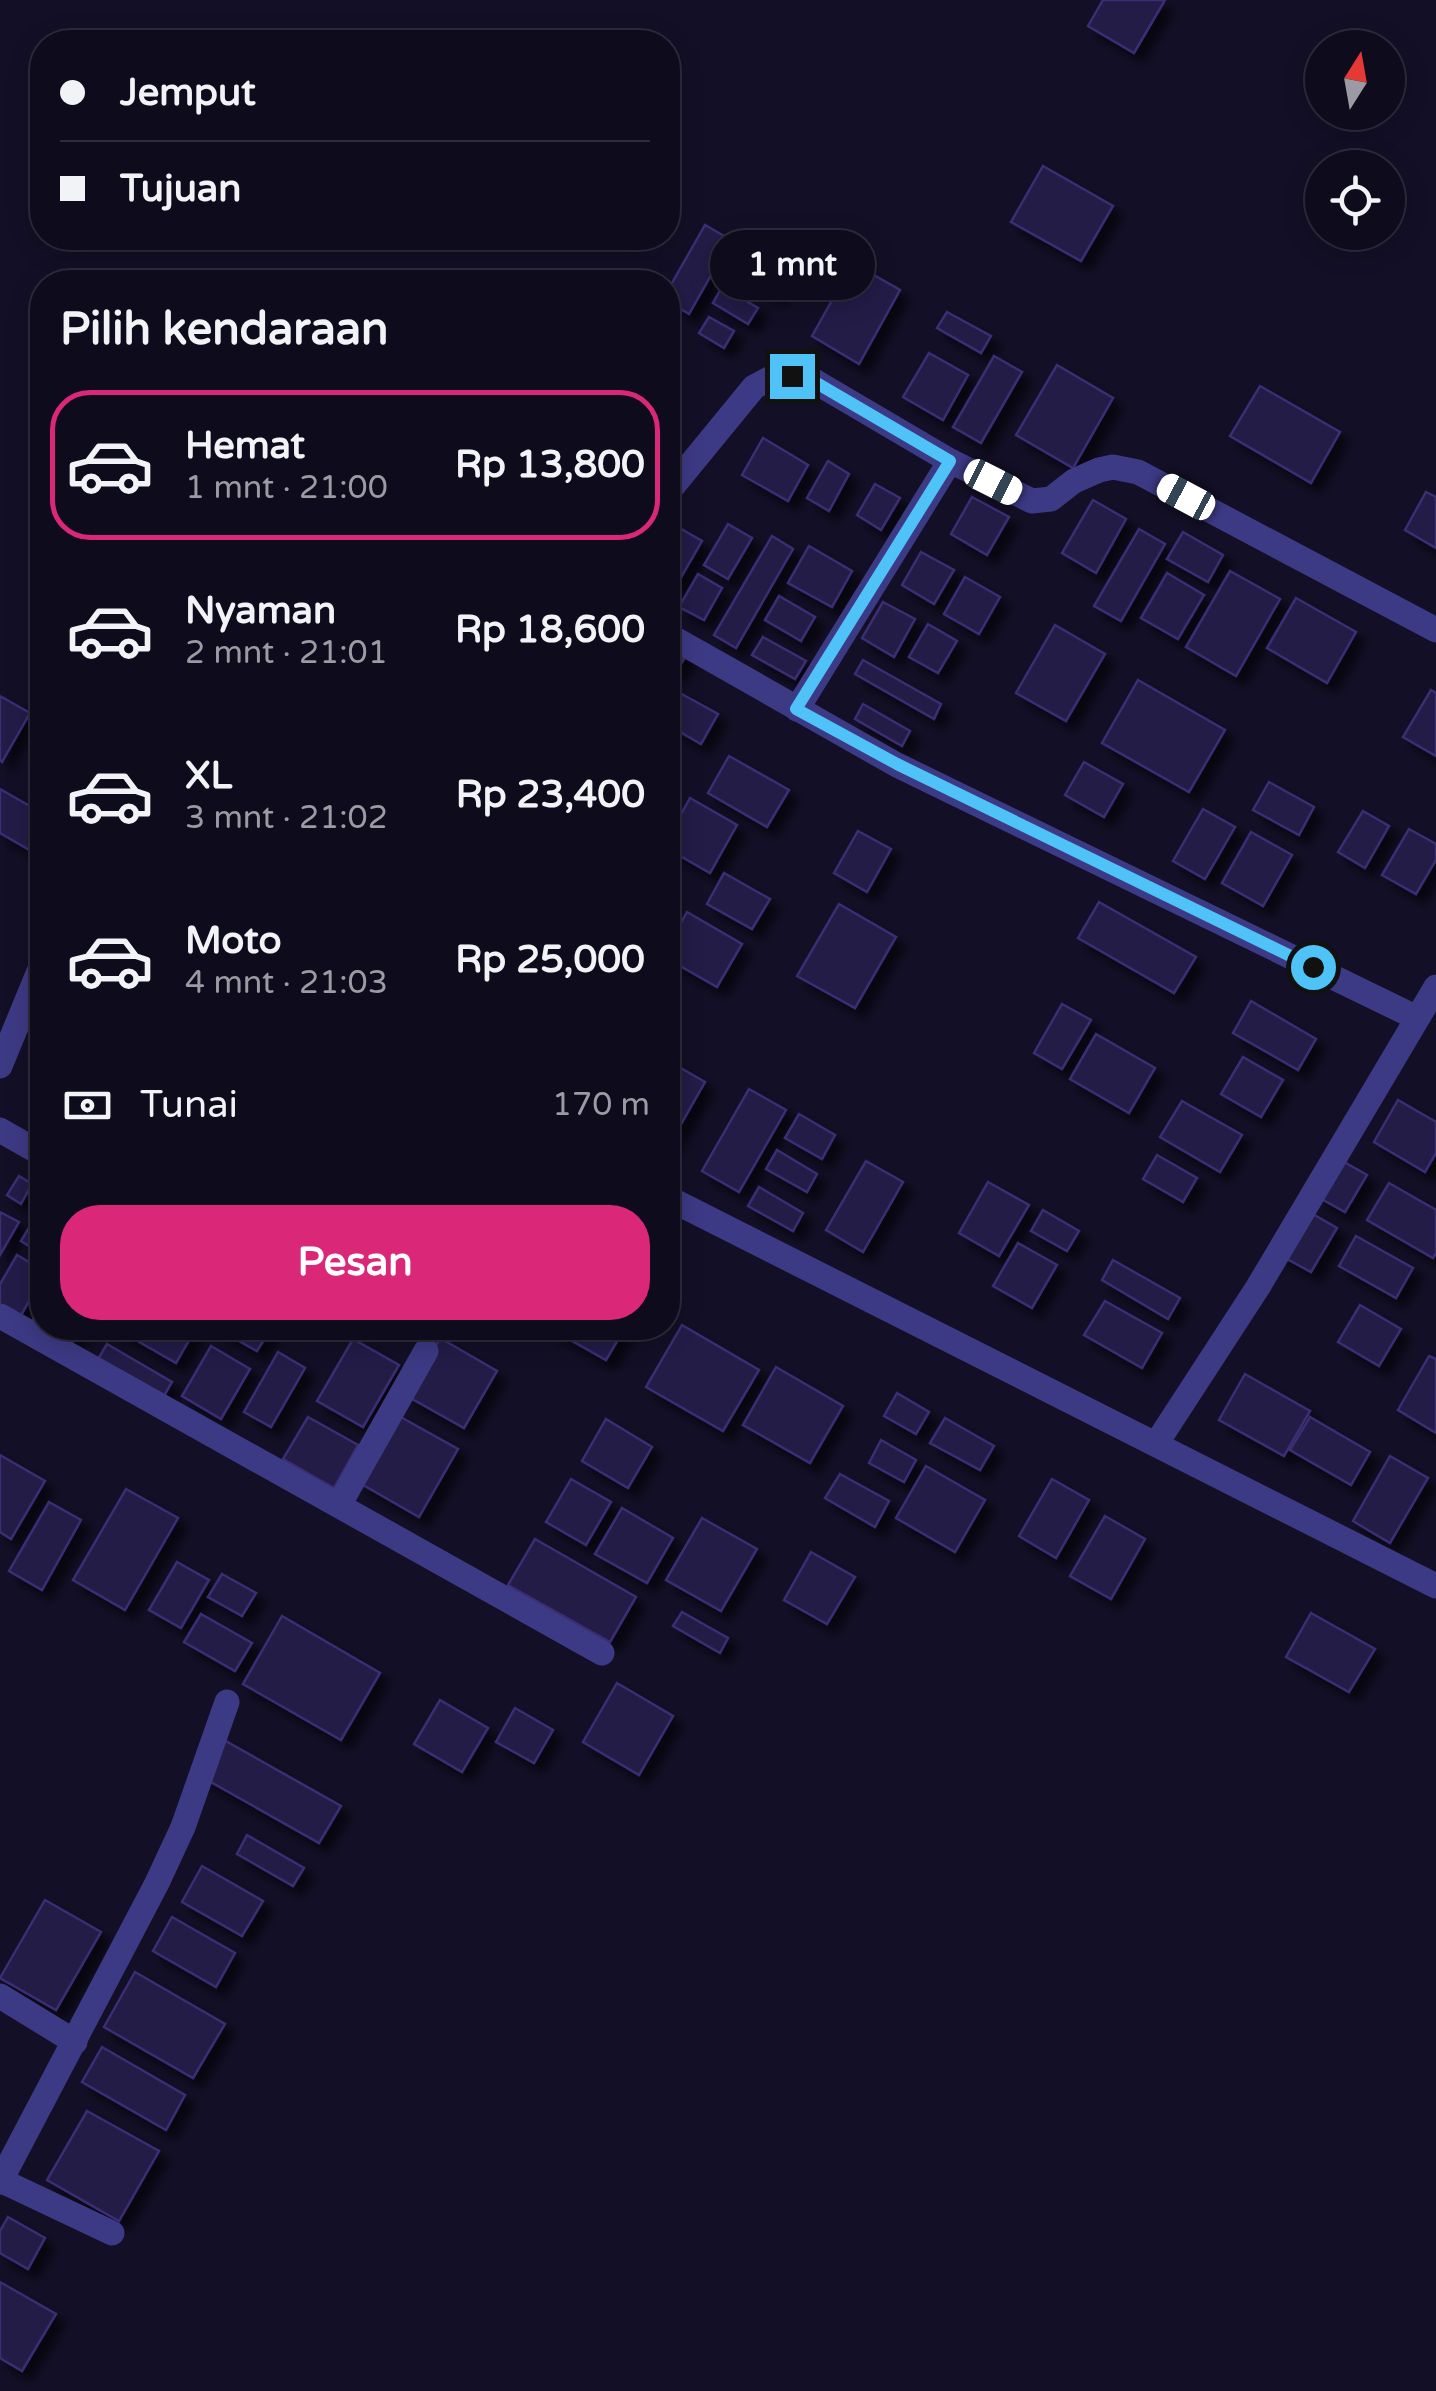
<!DOCTYPE html>
<html lang="id">
<head>
<meta charset="utf-8">
<style>
	:root { --surface:#0e0b1c; --page:#1c1929; --text:#f1f3f6; --muted:#9b9ba3; --line:#2e2b3b; --accent:#db2777 }
	body { margin:0; font-family:"Varela Round",sans-serif; background:var(--page); color:var(--text); height:100vh; display:flex; flex-direction:column; font-size:38px; white-space:nowrap }
	* { box-sizing:border-box; margin:0 }
	p { font-size:32px; color:var(--muted) }
	.icon { flex:none; width:55px; height:55px; fill:none; stroke:currentColor; stroke-width:2; stroke-linecap:round; stroke-linejoin:round }
	.map { position:relative; flex:1; overflow:hidden }
	.details { position:absolute; left:30px; top:270px; width:650px; height:1070px; display:flex; flex-direction:column; background:var(--surface); border-radius:40px; box-shadow:0 5px 25px #0003,0 0 0 2px var(--line) }
	.details>* { flex:none }
	.hud { position:absolute; left:30px; top:30px; width:650px; height:220px; border-radius:40px; box-shadow:0 5px 25px #0003,0 0 0 2px var(--line); display:grid; align-content:center; height:220px; padding:0 30px; background:var(--surface) }
	.needle { width:65px; rotate:11deg }
	.fabs { position:absolute; left:1305px; top:30px; display:grid; gap:20px }
	.fabs a { display:grid; place-items:center; width:100px; height:100px; border-radius:50%; background:var(--surface); box-shadow:0 5px 25px #0003,0 0 0 2px var(--line); font-size:50px }
	.end { position:absolute; width:45px; height:45px; margin:-22px; border:12px solid #4fc3f7; background:#111; box-shadow:0 0 0 5px #111 }
	.from { border-radius:50% }
	.bubble { position:absolute; height:70px; border-radius:35px; background:var(--surface); box-shadow:0 5px 25px #0003,0 0 0 2px var(--line); font-size:32px; font-weight:800; line-height:70px; text-align:center }
	.car { position:absolute; width:30px; height:60px; margin:-30px -15px; border-radius:12px; box-shadow:0 0 8px 2px #0007; background:linear-gradient(#fff 24%,#345 0 40%,#fff 0 76%,#345 0 86%,#fff 0) }
	.hud b { display:flex; align-items:center; gap:35px; height:95px; font-size:38px }
	.hud b+b { border-top:2px solid var(--line) }
	.hud i { width:25px; height:25px; background:var(--text) }
	ul { padding:0; list-style:none }
	li { display:flex; align-items:center; gap:30px; height:150px; margin:0 20px 15px; padding:0 10px; border:5px solid transparent; border-radius:40px }
	li div { flex:1 }
	li b { display:block; font-size:38px }
	li em { font-style:normal; font-weight:800 }
	li.current { border-color:var(--accent) }
	li>.icon { width:90px; height:90px; stroke-width:1.5 }
	h2 { padding:0 30px; font-size:45px; line-height:120px }
	.pay { display:flex; align-items:center; gap:25px; height:110px; padding:0 30px; font-size:38px }
	.pay p { margin-inline-start:auto }
	.primary-button { display:flex; gap:20px; margin-top:auto; padding:20px 30px }
	.primary-button a { flex:1; height:115px; border-radius:40px; background:var(--accent); color:#fff; font-size:40px; font-weight:800; line-height:115px; text-align:center }
	.map>svg:first-child { display:block }
	.building { fill:#241b47; stroke:#3b2d73; stroke-width:2.5; filter:url(#shadow) }
	.lines { fill:none; stroke-linecap:round; stroke-linejoin:round }
	.minor { stroke:#3d3a85; stroke-width:25 }
	.route { stroke:#4fc3f7; stroke-width:12 }
</style>
</head>
<body>
<div class="map">
<svg width="1436" height="2391" viewBox="0 0 1436 2391">
	<defs>
		<filter id="shadow"><feDropShadow dx="9" dy="9" stdDeviation="5" flood-color="#0009"/></filter>
	</defs>
	<rect width="100%" height="100%" fill="#130f26"/>
	<!-- building -->
	<g class="building">
		<path d="M1103,0H1165L1134,53L1088,26Z"/>
		<path d="M1043,166L1113,206L1081,261L1011,222Z"/>
		<path d="M705,225L731,240L689,314L668,301V290Z"/>
		<path d="M742,250L786,276L775,295L731,270Z"/>
		<path d="M853,263L900,290L859,364L812,336Z"/>
		<path d="M722,287L758,308L748,324L713,303Z"/>
		<path d="M947,312L991,336L981,353L937,328Z"/>
		<path d="M709,317L734,331L724,348L699,333Z"/>
		<path d="M929,353L968,375L943,420L903,397Z"/>
		<path d="M994,356L1022,372L981,443L953,427Z"/>
		<path d="M1057,365L1113,398L1073,468L1016,435Z"/>
		<path d="M1260,386L1340,432L1311,483L1230,436Z"/>
		<path d="M763,438L808,465L788,501L742,475Z"/>
		<path d="M828,461L849,474L829,511L807,498Z"/>
		<path d="M875,484L900,498L881,530L857,515Z"/>
		<path d="M1426,492L1436,497V548L1405,530Z"/>
		<path d="M972,497L1009,517L987,555L951,534Z"/>
		<path d="M1093,500L1126,519L1096,573L1062,553Z"/>
		<path d="M728,524L752,538L728,579L704,565Z"/>
		<path d="M676,526L702,541L672,593L668,590V540Z"/>
		<path d="M1139,529L1165,544L1121,621L1094,606Z"/>
		<path d="M1183,532L1223,555L1208,582L1167,559Z"/>
		<path d="M772,536L793,549L736,648L714,635Z"/>
		<path d="M809,546L852,571L832,607L788,583Z"/>
		<path d="M921,552L954,570L934,604L902,585Z"/>
		<path d="M1230,571L1280,599L1236,676L1186,647Z"/>
		<path d="M1167,573L1204,595L1178,639L1141,618Z"/>
		<path d="M698,574L722,588L704,620L679,607Z"/>
		<path d="M965,577L1000,597L979,634L944,614Z"/>
		<path d="M779,596L815,617L801,641L765,620Z"/>
		<path d="M1296,598L1356,632L1327,683L1267,648Z"/>
		<path d="M883,602L915,619L894,657L862,638Z"/>
		<path d="M928,624L957,641L938,673L909,657Z"/>
		<path d="M1055,625L1105,654L1066,721L1016,693Z"/>
		<path d="M763,637L806,661L795,679L752,655Z"/>
		<path d="M668,640L688,652L675,674L668,670Z"/>
		<path d="M863,660L941,704L934,719L855,674Z"/>
		<path d="M1138,680L1225,730L1189,792L1102,743Z"/>
		<path d="M1431,690L1436,693V756L1403,737Z"/>
		<path d="M678,692L718,714L701,744L668,725V710Z"/>
		<path d="M0,696L30,713L2,762L0,760Z"/>
		<path d="M863,704L910,731L902,746L855,719Z"/>
		<path d="M729,756L789,790L767,827L708,793Z"/>
		<path d="M1084,762L1123,784L1104,817L1065,795Z"/>
		<path d="M1269,782L1314,807L1299,835L1253,810Z"/>
		<path d="M0,789L42,813V837L33,852L0,833Z"/>
		<path d="M690,798L737,825L710,873L668,849V838Z"/>
		<path d="M1203,809L1235,827L1205,879L1173,861Z"/>
		<path d="M1363,811L1389,826L1365,868L1338,852Z"/>
		<path d="M1409,829L1436,844V860L1416,894L1382,875Z"/>
		<path d="M858,831L891,849L867,892L834,873Z"/>
		<path d="M1251,832L1292,855L1263,906L1222,883Z"/>
		<path d="M724,873L770,899L752,929L707,904Z"/>
		<path d="M1099,902L1196,957L1174,993L1078,938Z"/>
		<path d="M839,904L896,937L855,1008L797,976Z"/>
		<path d="M687,912L742,944L717,987L668,959V946Z"/>
		<path d="M1251,1001L1316,1039L1298,1070L1233,1033Z"/>
		<path d="M1062,1004L1091,1020L1062,1069L1034,1053Z"/>
		<path d="M1096,1034L1155,1068L1129,1113L1070,1079Z"/>
		<path d="M1243,1057L1283,1080L1261,1117L1221,1094Z"/>
		<path d="M672,1063L705,1082L668,1147V1071Z"/>
		<path d="M749,1089L786,1110L739,1192L702,1171Z"/>
		<path d="M1398,1100L1436,1122V1153L1425,1172L1374,1142Z"/>
		<path d="M1182,1101L1242,1135L1220,1172L1160,1137Z"/>
		<path d="M799,1114L835,1135L822,1159L785,1138Z"/>
		<path d="M777,1150L817,1174L807,1192L766,1169Z"/>
		<path d="M1157,1155L1197,1178L1183,1202L1143,1179Z"/>
		<path d="M1339,1159L1367,1175L1345,1212L1318,1197Z"/>
		<path d="M866,1161L903,1182L863,1252L826,1230Z"/>
		<path d="M19,1176L32,1184L21,1204L7,1195Z"/>
		<path d="M988,1182L1029,1205L999,1256L959,1233Z"/>
		<path d="M1389,1183L1436,1210V1253L1433,1258L1367,1220Z"/>
		<path d="M759,1187L803,1213L793,1231L748,1206Z"/>
		<path d="M42,1206V1254L21,1241Z"/>
		<path d="M1304,1209L1337,1228L1311,1272L1278,1254Z"/>
		<path d="M1043,1210L1079,1231L1067,1251L1031,1231Z"/>
		<path d="M0,1212L19,1222L0,1255Z"/>
		<path d="M1356,1236L1413,1268L1396,1298L1339,1266Z"/>
		<path d="M1018,1243L1057,1265L1032,1308L993,1286Z"/>
		<path d="M17,1255L42,1270V1278L20,1317L0,1306V1284Z"/>
		<path d="M1113,1260L1180,1298L1168,1319L1102,1280Z"/>
		<path d="M1105,1301L1162,1333L1142,1368L1084,1335Z"/>
		<path d="M42,1304V1328H80L70,1345L31,1323Z"/>
		<path d="M1360,1305L1401,1329L1379,1366L1338,1342Z"/>
		<path d="M682,1325L759,1370L723,1431L646,1387Z"/>
		<path d="M115,1328H196L176,1363Z"/>
		<path d="M216,1328H271L257,1351Z"/>
		<path d="M549,1328H625L606,1360Z"/>
		<path d="M440,1338L497,1371L464,1428L407,1396Z"/>
		<path d="M353,1339L399,1365L363,1427L317,1401Z"/>
		<path d="M107,1344L172,1382L161,1401L95,1364Z"/>
		<path d="M211,1346L250,1369L221,1419L182,1396Z"/>
		<path d="M278,1352L305,1368L271,1427L244,1412Z"/>
		<path d="M1429,1356L1436,1359V1433L1398,1410Z"/>
		<path d="M776,1367L843,1406L810,1463L743,1425Z"/>
		<path d="M1245,1374L1310,1411L1284,1456L1219,1420Z"/>
		<path d="M897,1393L929,1412L916,1434L884,1416Z"/>
		<path d="M397,1415L458,1449L419,1517L358,1482Z"/>
		<path d="M308,1417L358,1445L334,1488L283,1459Z"/>
		<path d="M1310,1417L1370,1452L1351,1485L1290,1450Z"/>
		<path d="M945,1418L994,1446L980,1470L930,1443Z"/>
		<path d="M606,1419L652,1447L628,1488L582,1461Z"/>
		<path d="M881,1440L916,1460L904,1482L869,1463Z"/>
		<path d="M0,1455L45,1481L11,1539L0,1532Z"/>
		<path d="M1390,1456L1428,1478L1390,1543L1353,1521Z"/>
		<path d="M926,1466L985,1500L955,1552L896,1518Z"/>
		<path d="M840,1474L889,1501L875,1527L825,1498Z"/>
		<path d="M571,1479L611,1502L586,1545L546,1522Z"/>
		<path d="M1052,1479L1089,1500L1056,1558L1019,1536Z"/>
		<path d="M126,1489L178,1518L125,1610L73,1580Z"/>
		<path d="M49,1502L81,1520L42,1590L9,1571Z"/>
		<path d="M622,1508L673,1538L647,1583L595,1554Z"/>
		<path d="M1105,1516L1145,1539L1111,1599L1070,1576Z"/>
		<path d="M702,1518L757,1549L721,1611L666,1580Z"/>
		<path d="M535,1539L636,1597L610,1642L508,1585Z"/>
		<path d="M811,1552L855,1577L827,1624L784,1600Z"/>
		<path d="M177,1562L209,1580L181,1628L149,1610Z"/>
		<path d="M222,1574L256,1593L242,1616L208,1597Z"/>
		<path d="M682,1612L728,1638L720,1653L673,1626Z"/>
		<path d="M1311,1613L1375,1649L1349,1692L1286,1657Z"/>
		<path d="M201,1614L252,1643L235,1671L184,1642Z"/>
		<path d="M282,1616L380,1673L341,1740L243,1684Z"/>
		<path d="M617,1683L673,1716L639,1775L583,1742Z"/>
		<path d="M440,1700L488,1728L462,1772L414,1744Z"/>
		<path d="M515,1708L553,1730L534,1763L496,1742Z"/>
		<path d="M224,1740L341,1806L319,1843L202,1777Z"/>
		<path d="M247,1835L304,1868L293,1886L237,1854Z"/>
		<path d="M202,1866L263,1901L242,1936L182,1902Z"/>
		<path d="M45,1900L101,1932L56,2010L0,1978Z"/>
		<path d="M172,1917L235,1953L216,1987L153,1951Z"/>
		<path d="M135,1972L225,2024L193,2078L104,2027Z"/>
		<path d="M102,2047L185,2095L166,2130L82,2082Z"/>
		<path d="M87,2111L159,2151L119,2221L47,2180Z"/>
		<path d="M8,2217L45,2238L28,2269L0,2253V2231Z"/>
		<path d="M0,2282L56,2314L22,2371L0,2358Z"/>
	</g>
	<g class="lines">
		<!-- minor -->
		<g class="minor">
			<path d="M668,492L754,387L771,378H809L950,461L1032,501L1051,499L1074,481L1099,470L1113,467L1138,472L1436,630"/>
			<path d="M668,635L897,765L1417,1018"/>
			<path d="M797,709L950,461"/>
			<path d="M0,1066L42,964"/>
			<path d="M0,1130L42,1154"/>
			<path d="M668,1198L1436,1586"/>
			<path d="M0,1316L602,1653"/>
			<path d="M1156,1444L1258,1287L1436,987"/>
			<path d="M339,1505L426,1351"/>
			<path d="M0,1996L75,2042"/>
			<path d="M0,2180L112,2233"/>
			<path d="M0,2182L157,1883L183,1827L227,1702"/>
		</g>
	</g>
	<g class="lines">
		<!-- route -->
		<path class="route" d="M792,376L808,378L950,461L796,709L897,764L1313,967"/>
	</g>
</svg>
<div class="fabs">
<a><svg class="needle" viewBox="-14 -14 28 28"><path d="M0-13l5 13h-10z" fill="#e53935"/><path d="M0 13l5-13h-10z" fill="#9b9ba3"/></svg></a>
<a><svg class="icon" aria-label="locate" viewBox="0 0 24 24"><circle cx="12" cy="12" r="6"/><path d="M12 2v4M12 18v4M2 12h4M18 12h4"/></svg></a>
</div>
<i class="end from" style="left:1313px;top:967px"></i>
<i class="end" style="left:792px;top:376px"></i>
<div class="bubble" style="left:710px;top:230px;width:165px">1 mnt</div>
<i class="car" style="left:993px;top:482px;rotate:117deg"></i>
<i class="car" style="left:1186px;top:497px;rotate:298deg"></i>
<div class="hud">
<b><i class="from"></i>Jemput</b>
<b><i></i>Tujuan</b>
</div>
<section class="details">
<h2>Pilih kendaraan</h2>
<ul>
<li class="current"><svg class="icon" aria-label="car" viewBox="0 0 24 24"><path d="M5 17H2v-5l4-1 3-4h7l3 4 3 1v5h-3M9 17h6M6 11h13"/><circle cx="7" cy="17" r="2"/><circle cx="17" cy="17" r="2"/></svg><div><b>Hemat</b><p>1 mnt · 21:00</p></div><em>Rp 13,800</em></li>
<li><svg class="icon" aria-label="car" viewBox="0 0 24 24"><path d="M5 17H2v-5l4-1 3-4h7l3 4 3 1v5h-3M9 17h6M6 11h13"/><circle cx="7" cy="17" r="2"/><circle cx="17" cy="17" r="2"/></svg><div><b>Nyaman</b><p>2 mnt · 21:01</p></div><em>Rp 18,600</em></li>
<li><svg class="icon" aria-label="car" viewBox="0 0 24 24"><path d="M5 17H2v-5l4-1 3-4h7l3 4 3 1v5h-3M9 17h6M6 11h13"/><circle cx="7" cy="17" r="2"/><circle cx="17" cy="17" r="2"/></svg><div><b>XL</b><p>3 mnt · 21:02</p></div><em>Rp 23,400</em></li>
<li><svg class="icon" aria-label="car" viewBox="0 0 24 24"><path d="M5 17H2v-5l4-1 3-4h7l3 4 3 1v5h-3M9 17h6M6 11h13"/><circle cx="7" cy="17" r="2"/><circle cx="17" cy="17" r="2"/></svg><div><b>Moto</b><p>4 mnt · 21:03</p></div><em>Rp 25,000</em></li>
</ul>
<div class="pay"><svg class="icon" aria-label="cash" viewBox="0 0 24 24"><path d="M3 7h18v10H3z"/><circle cx="12" cy="12" r="2"/></svg>Tunai<p>170 m</p></div>
<div class="primary-button"><a>Pesan</a></div>
</section>
</div>
</body>
</html>
